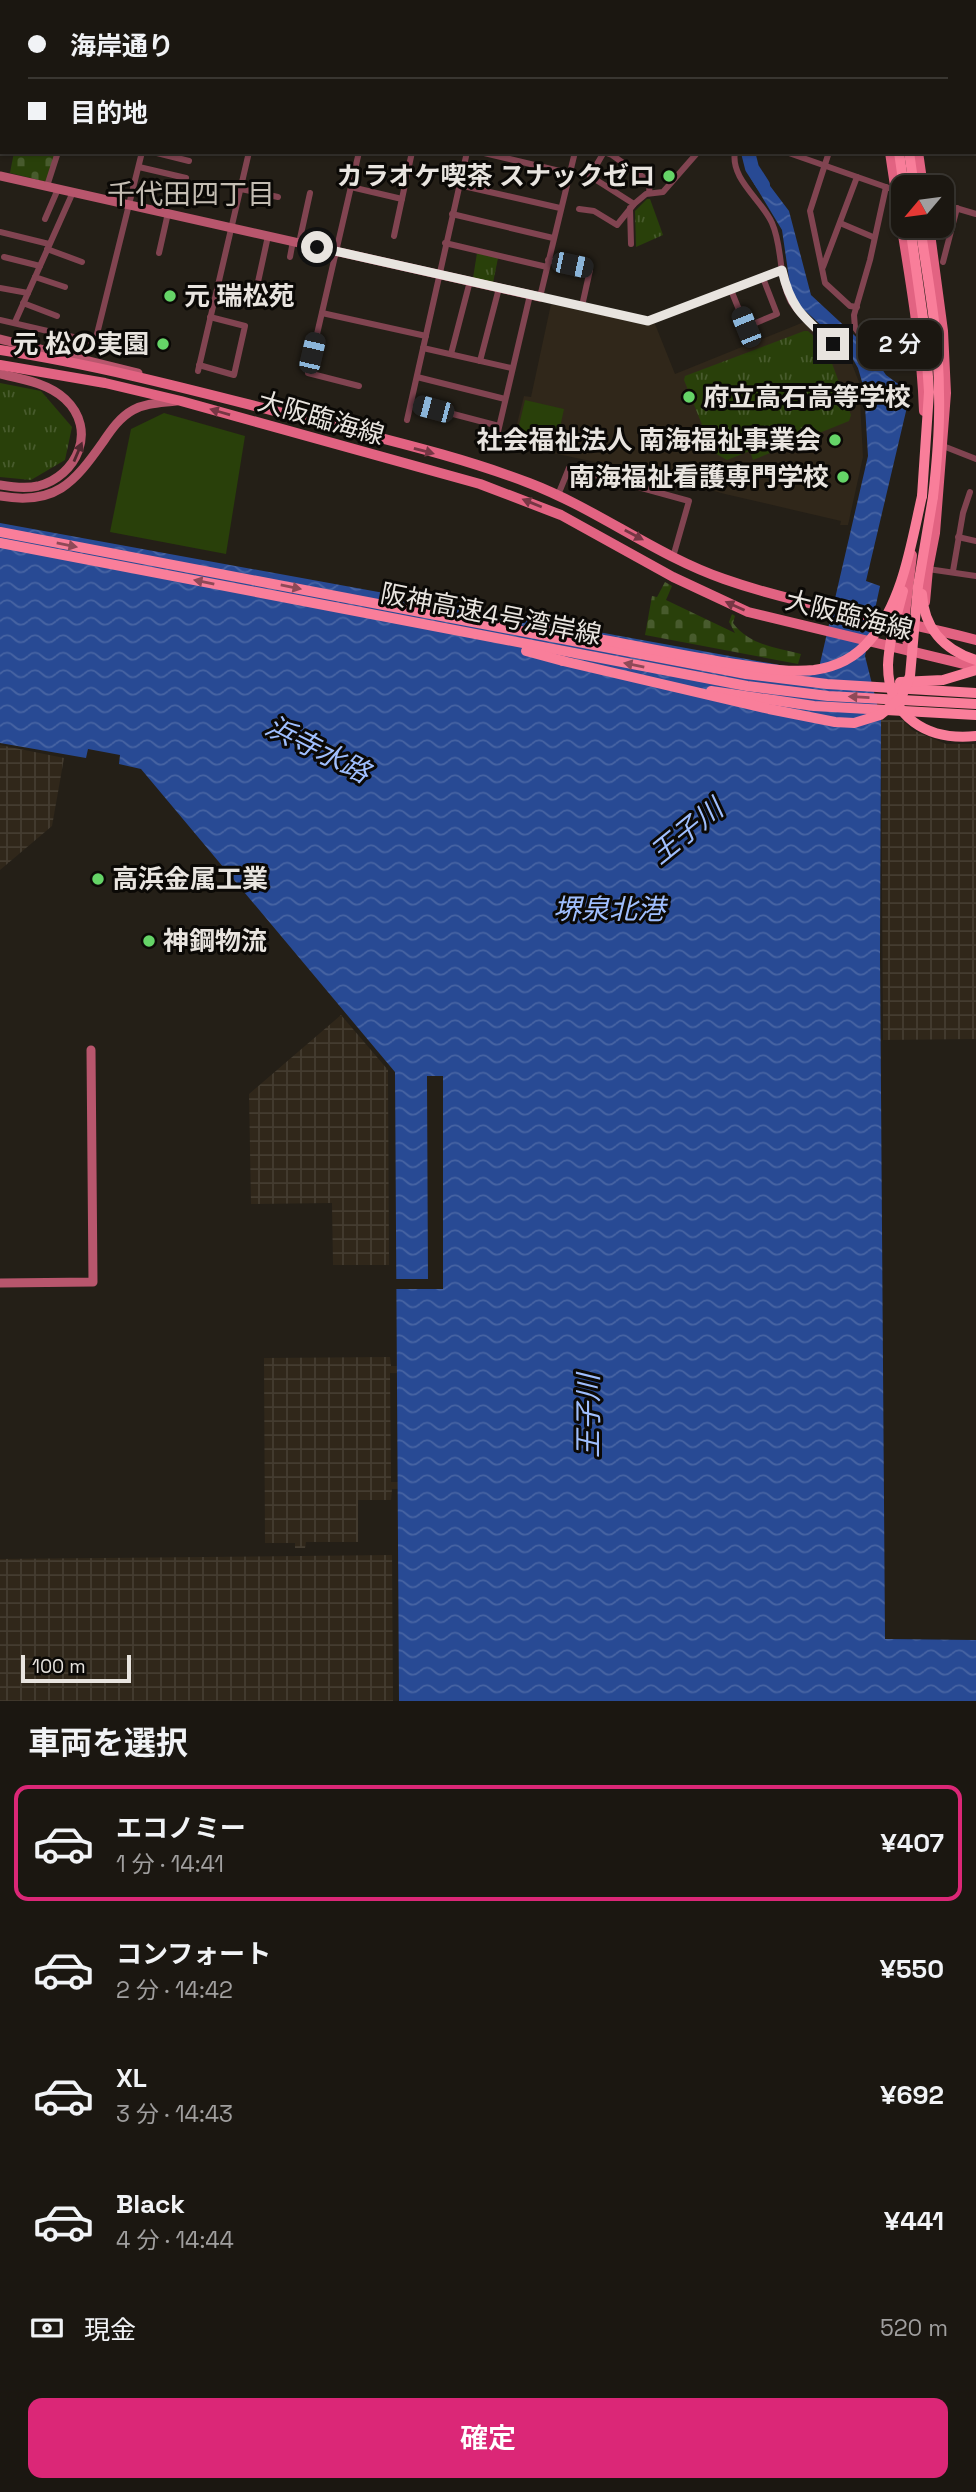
<!DOCTYPE html>
<html lang="ja">
<head>
<meta charset="utf-8">
<style>
	:root { --surface:#1b1711; --page:#24201a; --text:#f1f3f6; --muted:#a09f9f; --line:#393631; --accent:#db2777 }
	body { margin:0; font-family:"Space Grotesk","Noto Sans JP",sans-serif; background:var(--page); color:var(--text); height:100vh; display:flex; flex-direction:column; font-size:26px; white-space:nowrap }
	* { box-sizing:border-box; margin:0 }
	p { font-size:23px; color:var(--muted) }
	.icon { flex:none; width:38px; height:38px; fill:none; stroke:currentColor; stroke-width:2; stroke-linecap:round; stroke-linejoin:round }
	.map { position:relative; height:1701px; overflow:hidden }
	.sheet { display:flex; flex-direction:column; background:var(--surface); flex:1 }
	.sheet>* { flex:none }
	.hud { position:absolute; left:0px; top:0px; width:976px; height:154px; box-shadow:0 2px 5px #0004,0 0 0 2px var(--line); display:grid; align-content:center; height:154px; padding:0 28px; background:var(--surface) }
	.needle { width:46px; rotate:241deg }
	.buttons { position:absolute; left:891px; top:175px; display:grid; gap:14px }
	.buttons a { display:grid; place-items:center; width:63px; height:63px; border-radius:14px; background:var(--surface); box-shadow:0 2px 5px #0004,0 0 0 2px var(--line); font-size:35px }
	.scale { position:absolute; left:21px; bottom:18px; width:110px; box-sizing:border-box; padding-left:7px; border:4px solid #e8e4df; border-top:0; font-size:19px; line-height:24px; white-space:nowrap; color:#e8e4df; -webkit-text-stroke:5px #0b0906; paint-order:stroke }
	.end { position:absolute; width:32px; height:32px; margin:-16px; border:9px solid #e8e4df; background:#111; box-shadow:0 0 0 4px #111 }
	.from { border-radius:50% }
	.bubble { position:absolute; height:49px; border-radius:14px; background:var(--surface); box-shadow:0 2px 5px #0004,0 0 0 2px var(--line); font-size:23px; font-weight:600; line-height:49px; text-align:center }
	.car { position:absolute; width:21px; height:42px; margin:-21px -10px; border-radius:9px; box-shadow:0 0 5px 2px #0007; background:linear-gradient(#222 24%,#8ab4d8 0 40%,#222 0 76%,#8ab4d8 0 86%,#222 0) }
	.hud b { display:flex; align-items:center; gap:24px; height:66px; font-size:26px }
	.hud b+b { border-top:2px solid var(--line) }
	.hud i { width:18px; height:18px; background:var(--text) }
	ul { padding:0; list-style:none }
	li { display:flex; align-items:center; gap:21px; height:116px; margin:0 14px 10px; padding:0 14px; border:4px solid transparent; border-radius:14px }
	li div { flex:1 }
	li b { display:block; font-size:26px }
	li em { font-style:normal; font-weight:600 }
	li.current { border-color:var(--accent) }
	li>.icon { width:63px; height:63px; stroke-width:1.5 }
	h2 { padding:0 28px; font-size:32px; line-height:84px }
	.pay { display:flex; align-items:center; gap:18px; height:77px; padding:0 28px; font-size:26px }
	.pay p { margin-inline-start:auto }
	.button { display:flex; gap:14px; margin-top:auto; padding:14px 28px }
	.button a { flex:1; height:80px; border-radius:14px; background:var(--accent); color:#fff; font-size:28px; font-weight:600; line-height:80px; text-align:center }
	.map>svg:first-child { display:block }
	.built { fill:#30271a }
	.industrial { fill:url(#industrial-grid); fill-rule:evenodd }
	.grass { fill:#29400a }
	.cemetery { fill:url(#cemetery-stones) }
	.park { fill:url(#park-tufts) }
	.water { fill:url(#water-waves) }
	.pier { fill:#241f17 }
	.lines { fill:none; stroke-linecap:round; stroke-linejoin:round }
	.stream { stroke:#284a94; stroke-width:2.5 }
	.river { stroke:#284a94; stroke-width:14 }
	.street { stroke:#814451; stroke-width:6 }
	.secondary { stroke:#b8566d; stroke-width:9 }
	.primary { stroke:#e26382; stroke-width:10 }
	.highway { stroke:#f97e9a; stroke-width:10 }
	.highway-bridge { stroke:#f97e9a; stroke-width:10 }
	.oneway { fill:#763644 }
	.oneway2 { fill:#50282f }
	.oneway3 { fill:#8e4957 }
	.route { stroke:#e8e4df; stroke-width:9 }
	.poi-dot { fill:#65d467; stroke:#0b0906; stroke-width:2.5 }
	.labels { text-anchor:middle; dominant-baseline:central; stroke-width:6; stroke-linejoin:round; paint-order:stroke }
	.poi-label { font-size:26px; font-weight:bold; fill:#e8e4df; stroke:#0b0906; text-anchor:end }
	.street-label { font-size:26px; fill:#e8e4df; stroke:#0b0906 }
	.neighbourhood-label { font-size:28px; fill:#c4bdb3; stroke:#0b0906 }
	.water-label { font-size:28px; font-style:italic; fill:#a0bffe; stroke:#0b0906 }
</style>
</head>
<body>
<div class="map">
<svg width="976" height="1701" viewBox="0 0 976 1701">
	<defs>
		<pattern id="industrial-grid" width="8" height="8" patternUnits="userSpaceOnUse" patternTransform="scale(1.75)"><rect width="8" height="8" fill="#30271a"/><path d="M0 4h8M4 0v8" fill="none" stroke="#443c30"/></pattern>
		<pattern id="cemetery-stones" width="16" height="16" patternUnits="userSpaceOnUse" patternTransform="scale(1.75)"><rect width="16" height="16" fill="#29400a"/><path d="M2 7V4a2 2 0 0 1 4 0v3zM10 15v-3a2 2 0 0 1 4 0v3z" fill="#485b2d"/></pattern>
		<pattern id="park-tufts" width="24" height="20" patternUnits="userSpaceOnUse" patternTransform="scale(1.75)"><rect width="24" height="20" fill="#29400a"/><path d="M3 7l-1-3M5 7V3M7 7l1-3M15 17l-1-3M17 17v-4M19 17l1-3" fill="none" stroke="#485b2d"/></pattern>
		<pattern id="water-waves" width="16" height="10" patternUnits="userSpaceOnUse" patternTransform="scale(1.75)"><rect width="16" height="10" fill="#284a94"/><path d="M0 5q4-4 8 0t8 0" fill="none" stroke="#4764a3"/></pattern>
	</defs>
	<rect width="100%" height="100%" fill="#241f17"/>
	<!-- built -->
	<path class="built" d="M551,304L649,325L655,324L675,374L804,322L828,345L838,344L850,359L859,382L863,457L848,525H840L841,521L725,494L714,491V488L512,444L524,396L531,397Z"/>
	<!-- industrial -->
	<g class="industrial">
		<path d="M881,720H903L912,730L946,744H976V1039L883,1040Z"/>
		<path d="M0,745L64,758L52,826L0,870Z"/>
		<path d="M341,1015L388,1070L389,1265H333L332,1203L251,1204L249,1094Z"/>
		<path d="M390,1357L391,1366H426L423,1359L445,1358L446,1488L392,1489L391,1500H358V1542H306L305,1548H295V1543H265L264,1358ZM390,1373L429,1374L430,1379L427,1380V1402H430V1408H427V1431H430V1437H427V1459L430,1460V1465L427,1466V1482H391Z"/>
		<path d="M392,1555L393,1701H0V1559Z"/>
	</g>
	<!-- grass -->
	<g class="grass">
		<path d="M525,400L564,409L555,451L515,442Z"/>
		<path d="M164,413L245,436L226,554L110,532L131,429Z"/>
	</g>
	<!-- cemetery -->
	<g class="cemetery">
		<path d="M14,152H57L47,182L10,173Z"/>
		<path d="M665,582L672,586L666,600L735,633L729,622L732,614L735,616L733,623C749,645 775,647 801,654L798,664L645,635L652,596L657,597Z"/>
	</g>
	<!-- park -->
	<g class="park">
		<path d="M647,199H650L663,235L636,247L635,211Z"/>
		<path d="M477,253L498,258L493,283L473,278Z"/>
		<path d="M804,331H808L826,347L851,415L849,421L753,460L750,451L727,460L713,452L684,380L685,376Z"/>
		<path d="M0,383L41,391L72,427L65,460L31,480L0,477Z"/>
	</g>
	<!-- water -->
	<path class="water" d="M755,166L789,211L811,295L867,347L886,375L901,386L895,402L907,407L866,581L880,586L865,656L881,720L880,956L885,1639L976,1640V1701H399L395,1072L141,769L119,764L120,755L88,749L86,758L0,743V523L818,672L868,456L864,389L858,368L847,349L800,306L795,297L790,285L782,230L750,177Z"/>
	<!-- pier -->
	<path class="pier" d="M427,1076H443V1289H393V1279H428Z"/>
	<g class="lines">
		<!-- stream -->
		<path class="stream" d="M834,2V0"/>
		<!-- river -->
		<path class="river" d="M748,152L752,168L763,185"/>
		<!-- street -->
		<g class="street">
			<path d="M412,0L417,2"/>
			<path d="M724,0L727,2"/>
			<path d="M750,0L751,2"/>
			<path d="M909,0L914,2"/>
			<path d="M54,2V0"/>
			<path d="M94,2V0"/>
			<path d="M175,2V0"/>
			<path d="M283,2L284,0"/>
			<path d="M392,2V0"/>
			<path d="M526,2L527,0"/>
			<path d="M613,2V0"/>
			<path d="M700,2L701,0"/>
			<path d="M975,20H976"/>
			<path d="M153,152L189,161"/>
			<path d="M480,152L568,173"/>
			<path d="M575,152L540,297L647,321L782,270"/>
			<path d="M604,152L590,176L634,204"/>
			<path d="M604,152L612,155L650,182L649,193"/>
			<path d="M735,152C730,179 762,200 772,223C783,247 778,277 791,302C801,318 819,331 833,344"/>
			<path d="M786,152L903,193"/>
			<path d="M829,152L810,211L825,283L850,306L857,307"/>
			<path d="M139,167L186,178"/>
			<path d="M459,185L560,208"/>
			<path d="M47,186L58,152"/>
			<path d="M351,187L402,199"/>
			<path d="M886,187L870,260L854,315L855,328L885,367L897,368L921,354"/>
			<path d="M241,189L278,197"/>
			<path d="M942,204L976,214"/>
			<path d="M630,208L631,244"/>
			<path d="M579,209L594,211L617,225L634,204L646,194L663,192L698,152"/>
			<path d="M452,214L553,238"/>
			<path d="M45,219L58,189"/>
			<path d="M840,223L873,237"/>
			<path d="M0,232L49,244"/>
			<path d="M394,236L412,152"/>
			<path d="M299,243L310,193"/>
			<path d="M445,243L547,267"/>
			<path d="M47,249L82,262"/>
			<path d="M159,253L168,213"/>
			<path d="M4,257L40,266"/>
			<path d="M290,257L293,241"/>
			<path d="M548,260L590,270L582,306"/>
			<path d="M943,262L957,208"/>
			<path d="M823,267L857,177"/>
			<path d="M35,277L65,287"/>
			<path d="M258,282L268,236"/>
			<path d="M0,288L28,293"/>
			<path d="M731,290L746,327L777,314L763,278"/>
			<path d="M23,303L57,316"/>
			<path d="M322,313L426,336"/>
			<path d="M0,320L95,342L142,152"/>
			<path d="M15,322L73,192"/>
			<path d="M423,348L511,368"/>
			<path d="M451,354L470,281"/>
			<path d="M480,361L499,288"/>
			<path d="M199,365L234,375L245,326L210,317"/>
			<path d="M198,371L249,152"/>
			<path d="M417,377L505,399"/>
			<path d="M359,386L308,373L359,152"/>
			<path d="M411,403L499,426"/>
			<path d="M407,420L467,152"/>
			<path d="M497,436L530,295"/>
			<path d="M943,446L976,459"/>
			<path d="M558,495L569,468L689,501L673,557"/>
			<path d="M958,537L976,541"/>
			<path d="M928,569L976,576"/>
			<path d="M953,571L963,513L970,492"/>
		</g>
		<!-- secondary -->
		<g class="secondary">
			<path d="M69,0L84,2"/>
			<path d="M736,2V0"/>
			<path d="M975,145L976,146"/>
			<path d="M0,176L540,297"/>
			<path d="M0,339L138,373"/>
			<path d="M0,374C22,379 48,383 65,399C98,430 77,476 38,486C25,489 12,487 0,485"/>
			<path d="M0,496C55,506 74,483 103,442C111,430 120,417 133,410C146,403 161,403 176,401"/>
			<path d="M0,1283L93,1282L91,1050"/>
		</g>
		<!-- primary -->
		<g class="primary">
			<path d="M858,0L859,2"/>
			<path d="M899,0L900,2"/>
			<path d="M890,152C902,238 921,324 924,411"/>
			<path d="M918,152L923,187"/>
			<path d="M0,350C105,366 207,394 310,420C383,439 459,456 529,483C597,509 655,555 724,579C806,608 892,617 976,640"/>
			<path d="M0,365L105,383L181,401L480,484L561,515L673,577L748,612L976,667"/>
			<path d="M925,602L928,569L935,533L946,393L943,331L929,226"/>
			<path d="M909,651L904,622L912,555"/>
		</g>
		<!-- highway -->
		<g class="highway">
			<path d="M867,0V2"/>
			<path d="M875,0V2"/>
			<path d="M885,0L886,2"/>
			<path d="M893,0L894,2"/>
			<path d="M899,152L904,187"/>
			<path d="M909,152L914,187"/>
			<path d="M910,226L925,332L929,392L922,496"/>
			<path d="M920,226C928,281 939,337 939,394C940,428 937,462 933,497"/>
			<path d="M0,532L746,674L827,684L976,693"/>
			<path d="M0,543L747,686L828,696L976,704"/>
			<path d="M547,631L577,635"/>
			<path d="M526,651L563,661"/>
			<path d="M900,682L943,680L976,670"/>
			<path d="M711,691L814,706L976,715"/>
		</g>
		<!-- highway-bridge -->
		<g class="highway-bridge">
			<path d="M903,591C897,615 889,640 888,665C888,718 928,741 976,736"/>
			<path d="M922,594C924,628 944,650 976,660"/>
			<path d="M577,635C627,644 678,655 729,663C757,667 786,673 814,670C836,667 856,657 870,640C903,601 911,544 922,496"/>
			<path d="M563,661L769,709L835,722L854,723L880,715L901,698L910,676L918,586L933,497"/>
		</g>
	</g>
	<!-- one-way arrows -->
	<defs><path id="oneway-solid" d="M-6-.8H1V-3.2L6.5 0L1 3.2V.8H-6Z" transform="scale(1.75)"/></defs>
	<g class="oneway">
		<use href="#oneway-solid" transform="translate(220 412) rotate(-164)"/>
		<use href="#oneway-solid" transform="translate(424 451) rotate(15)"/>
		<use href="#oneway-solid" transform="translate(532 503) rotate(-158)"/>
		<use href="#oneway-solid" transform="translate(634 535) rotate(28)"/>
		<use href="#oneway-solid" transform="translate(735 606) rotate(-156)"/>
	</g>
	<use class="oneway2" href="#oneway-solid" transform="translate(78 452) rotate(-67)"/>
	<g class="oneway3">
		<use href="#oneway-solid" transform="translate(67 545) rotate(11)"/>
		<use href="#oneway-solid" transform="translate(204 582) rotate(-169)"/>
		<use href="#oneway-solid" transform="translate(291 587) rotate(11)"/>
		<use href="#oneway-solid" transform="translate(634 665) rotate(-169)"/>
		<use href="#oneway-solid" transform="translate(859 697) rotate(-177)"/>
	</g>
	<g class="lines">
		<!-- route -->
		<path class="route" d="M317,247L648,321L782,270C791,310 805,318 833,344"/>
	</g>
	<!-- markers -->
	<g class="poi-dot">
		<circle cx="669" cy="176" r="7"/>
		<circle cx="170" cy="296" r="7"/>
		<circle cx="163" cy="344" r="7"/>
		<circle cx="689" cy="397" r="7"/>
		<circle cx="835" cy="440" r="7"/>
		<circle cx="843" cy="477" r="7"/>
		<circle cx="98" cy="879" r="7"/>
		<circle cx="149" cy="941" r="7"/>
	</g>
	<g class="labels">
		<!-- poi labels -->
		<g class="poi-label">
			<text x="655" y="176">カラオケ喫茶 スナックゼロ</text>
			<text x="184" y="296" text-anchor="start">元 瑞松苑</text>
			<text x="149" y="344">元 松の実園</text>
			<text x="703" y="397" text-anchor="start">府立高石高等学校</text>
			<text x="821" y="440">社会福祉法人 南海福祉事業会</text>
			<text x="829" y="477">南海福祉看護専門学校</text>
			<text x="112" y="879" text-anchor="start">高浜金属工業</text>
			<text x="163" y="941" text-anchor="start">神鋼物流</text>
		</g>
		<!-- street labels -->
		<g class="street-label">
			<text transform="translate(321 418) rotate(16)">大阪臨海線</text>
			<text transform="translate(491 614) rotate(11)">阪神高速4号湾岸線</text>
			<text transform="translate(849 615) rotate(14)">大阪臨海線</text>
		</g>
		<!-- neighbourhood labels -->
		<g class="neighbourhood-label">
			<text x="191" y="194">千代田四丁目</text>
		</g>
		<!-- water labels -->
		<g class="water-label">
			<text transform="translate(318 749) rotate(27)">浜寺水路</text>
			<text transform="translate(686 831) rotate(-39)">王子川</text>
			<text x="609" y="909">堺泉北港</text>
			<text transform="translate(588 1416) rotate(-90)">王子川</text>
		</g>
	</g>
</svg>
<div class="buttons">
<a><svg class="needle" viewBox="-14 -14 28 28"><path d="M0-13l5 13h-10z" fill="#e53935"/><path d="M0 13l5-13h-10z" fill="#a09f9f"/></svg></a>
</div>
<div class="scale">100 m</div>
<i class="end from" style="left:317px;top:247px"></i>
<i class="end" style="left:833px;top:344px"></i>
<div class="bubble" style="left:858px;top:320px;width:84px">2 分</div>
<i class="car" style="left:572px;top:265px;rotate:102deg"></i>
<i class="car" style="left:746px;top:327px;rotate:338deg"></i>
<i class="car" style="left:312px;top:353px;rotate:13deg"></i>
<i class="car" style="left:433px;top:409px;rotate:285deg"></i>
<div class="hud">
<b><i class="from"></i>海岸通り</b>
<b><i></i>目的地</b>
</div>
</div>
<section class="sheet">
<h2>車両を選択</h2>
<ul>
<li class="current"><svg class="icon" aria-label="car" viewBox="0 0 24 24"><path d="M5 17H2v-5l4-1 3-4h7l3 4 3 1v5h-3M9 17h6M6 11h13"/><circle cx="7" cy="17" r="2"/><circle cx="17" cy="17" r="2"/></svg><div><b>エコノミー</b><p>1 分 · 14:41</p></div><em>¥407</em></li>
<li><svg class="icon" aria-label="car" viewBox="0 0 24 24"><path d="M5 17H2v-5l4-1 3-4h7l3 4 3 1v5h-3M9 17h6M6 11h13"/><circle cx="7" cy="17" r="2"/><circle cx="17" cy="17" r="2"/></svg><div><b>コンフォート</b><p>2 分 · 14:42</p></div><em>¥550</em></li>
<li><svg class="icon" aria-label="car" viewBox="0 0 24 24"><path d="M5 17H2v-5l4-1 3-4h7l3 4 3 1v5h-3M9 17h6M6 11h13"/><circle cx="7" cy="17" r="2"/><circle cx="17" cy="17" r="2"/></svg><div><b>XL</b><p>3 分 · 14:43</p></div><em>¥692</em></li>
<li><svg class="icon" aria-label="car" viewBox="0 0 24 24"><path d="M5 17H2v-5l4-1 3-4h7l3 4 3 1v5h-3M9 17h6M6 11h13"/><circle cx="7" cy="17" r="2"/><circle cx="17" cy="17" r="2"/></svg><div><b>Black</b><p>4 分 · 14:44</p></div><em>¥441</em></li>
</ul>
<div class="pay"><svg class="icon" aria-label="cash" viewBox="0 0 24 24"><path d="M3 7h18v10H3z"/><circle cx="12" cy="12" r="2"/></svg>現金<p>520 m</p></div>
<div class="button"><a>確定</a></div>
</section>
</body>
</html>
